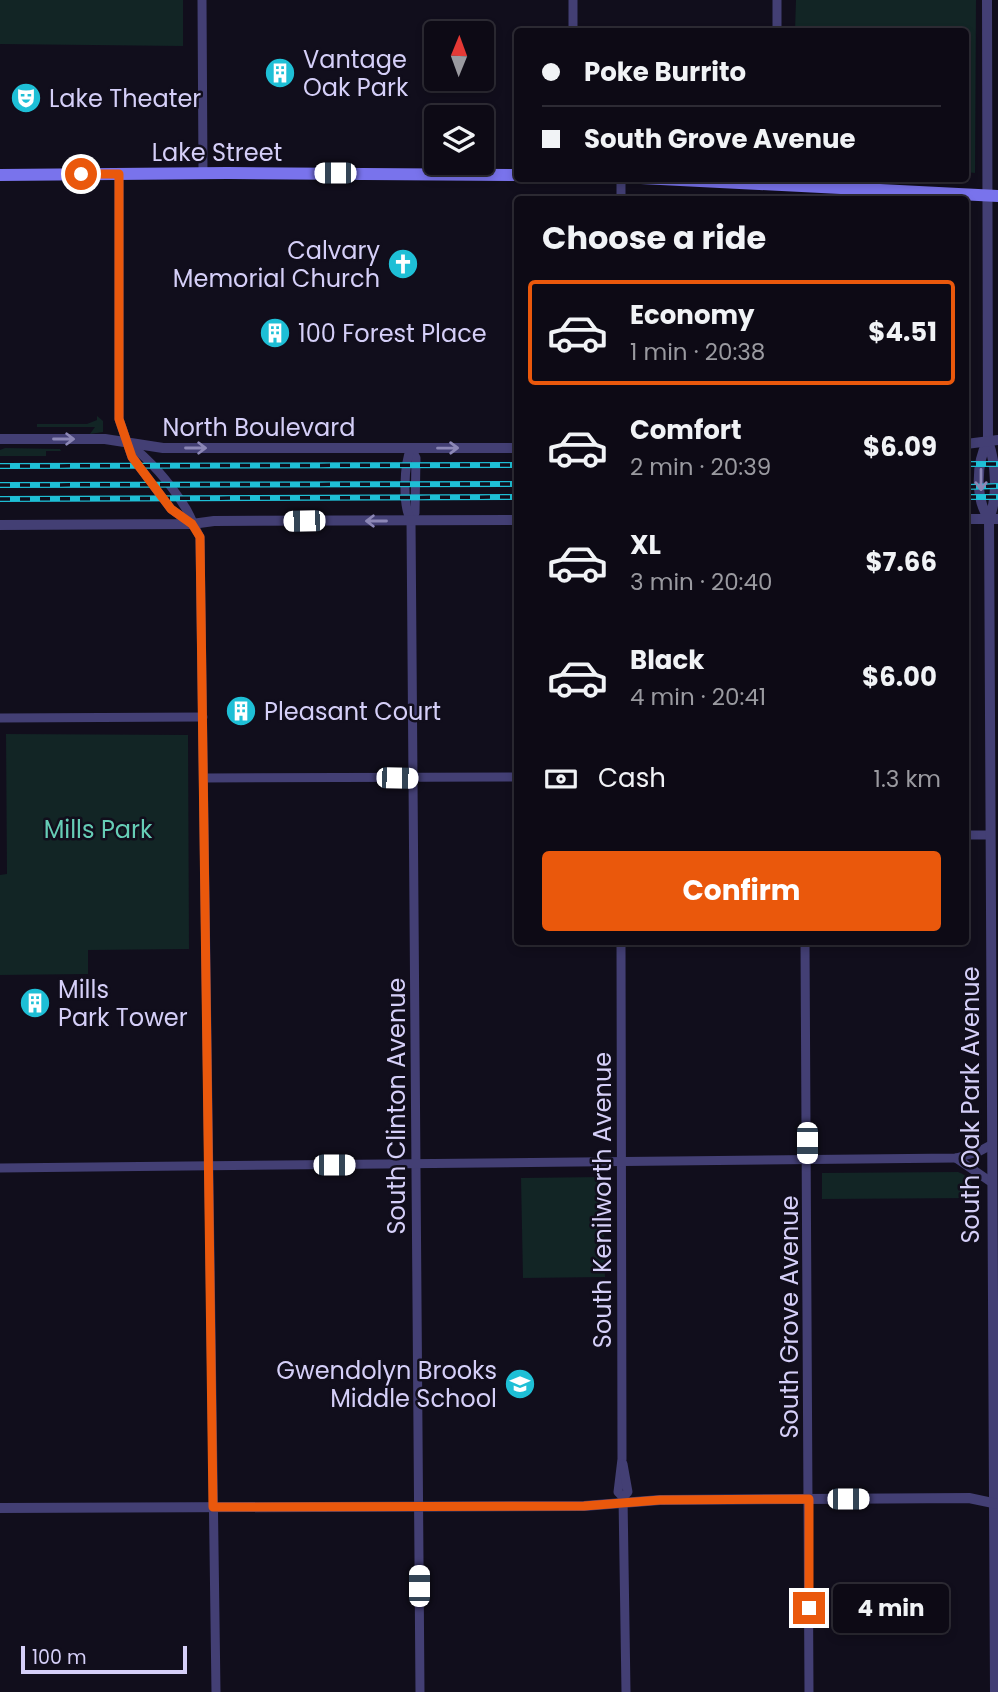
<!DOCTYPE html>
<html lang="en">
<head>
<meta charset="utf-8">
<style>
	:root { --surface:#0d0a15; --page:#1b1822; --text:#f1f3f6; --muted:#9a9aa0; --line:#2d2b34; --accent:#ea580c }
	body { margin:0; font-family:Poppins,sans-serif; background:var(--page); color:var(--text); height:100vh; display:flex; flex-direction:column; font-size:26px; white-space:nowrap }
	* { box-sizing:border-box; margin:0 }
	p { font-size:23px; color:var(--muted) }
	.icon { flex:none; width:38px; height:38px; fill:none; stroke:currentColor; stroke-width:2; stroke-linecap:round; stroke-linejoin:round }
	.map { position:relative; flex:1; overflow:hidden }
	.sheet { position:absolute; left:514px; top:196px; width:455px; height:749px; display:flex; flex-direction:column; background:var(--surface); border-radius:7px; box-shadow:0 4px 10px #0003,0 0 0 2px var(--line) }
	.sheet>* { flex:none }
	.guide { position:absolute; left:514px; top:28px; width:455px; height:154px; border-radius:7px; box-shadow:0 4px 10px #0003,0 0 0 2px var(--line); display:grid; align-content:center; height:154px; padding:0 28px; background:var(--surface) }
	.needle { width:46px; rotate:1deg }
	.buttons { position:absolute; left:424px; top:21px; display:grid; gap:14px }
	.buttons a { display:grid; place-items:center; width:70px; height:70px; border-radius:7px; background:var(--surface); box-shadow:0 4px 10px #0003,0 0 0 2px var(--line); font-size:35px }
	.scale { position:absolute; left:21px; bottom:18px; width:166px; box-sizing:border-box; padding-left:7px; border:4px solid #d5cff8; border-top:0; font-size:19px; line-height:24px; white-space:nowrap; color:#d5cff8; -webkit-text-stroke:5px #110e1c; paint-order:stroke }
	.end { position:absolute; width:32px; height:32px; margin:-16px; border:9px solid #ea580c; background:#fff; box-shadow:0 0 0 4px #fff }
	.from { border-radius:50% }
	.bubble { position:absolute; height:49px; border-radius:7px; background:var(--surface); box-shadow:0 4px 10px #0003,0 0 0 2px var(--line); font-size:23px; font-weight:700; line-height:49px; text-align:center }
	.car { position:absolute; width:21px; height:42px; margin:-21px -10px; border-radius:9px; box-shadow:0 0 5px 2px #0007; background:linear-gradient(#fff 24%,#345 0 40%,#fff 0 76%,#345 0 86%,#fff 0) }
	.guide b { display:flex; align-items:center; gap:24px; height:66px; font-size:26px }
	.guide b+b { border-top:2px solid var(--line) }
	.guide i { width:18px; height:18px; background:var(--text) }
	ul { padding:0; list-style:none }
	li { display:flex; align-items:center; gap:21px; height:105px; margin:0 14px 10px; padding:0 14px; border:4px solid transparent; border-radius:7px }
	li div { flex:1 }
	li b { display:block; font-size:26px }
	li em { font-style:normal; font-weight:700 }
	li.selected { border-color:var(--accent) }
	li>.icon { width:63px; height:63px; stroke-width:1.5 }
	h2 { padding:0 28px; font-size:32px; line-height:84px }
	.pay { display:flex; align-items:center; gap:18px; height:77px; padding:0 28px; font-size:26px }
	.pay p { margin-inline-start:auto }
	.button { display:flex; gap:14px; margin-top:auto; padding:14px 28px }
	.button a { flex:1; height:80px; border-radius:7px; background:var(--accent); color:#fff; font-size:28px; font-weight:700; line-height:80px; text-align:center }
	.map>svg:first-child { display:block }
	.green { fill:#122525 }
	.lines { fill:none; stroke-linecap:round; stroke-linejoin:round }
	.minor { stroke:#433f74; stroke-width:9 }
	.tertiary { stroke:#433f74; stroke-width:10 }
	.secondary { stroke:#7973ec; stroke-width:12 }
	.rail-casing { stroke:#1ebfd6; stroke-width:6 }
	.rail { stroke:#110e1c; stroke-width:3.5; stroke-dasharray:10; stroke-linecap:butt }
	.oneway { stroke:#8c87b6 }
	.route { stroke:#ea580c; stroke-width:9 }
	.labels { text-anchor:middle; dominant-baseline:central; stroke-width:5; stroke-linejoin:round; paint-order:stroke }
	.poi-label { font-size:24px; fill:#d5cff8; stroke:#110e1c; text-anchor:start }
	.street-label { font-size:24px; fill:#d5cff8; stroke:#110e1c }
	.park-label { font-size:24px; fill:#66cdb6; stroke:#110e1c }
</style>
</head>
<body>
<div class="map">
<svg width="998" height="1692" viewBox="0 0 998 1692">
	<rect width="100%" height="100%" fill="#110e1c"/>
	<!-- green -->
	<g class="green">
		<path d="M0,0H183V46L0,44Z"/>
		<path d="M796,0H976L975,173L966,172V32L795,31Z"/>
		<path d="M97,416L103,421V432L90,434L95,427H37V424H87L97,420Z"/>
		<path d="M5,448L60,449L61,451H46V456H0V450Z"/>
		<path d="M6,734L188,735L189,949L88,950V974L0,975V875L7,874Z"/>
		<path d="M958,1172C970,1176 974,1185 974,1198L822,1199V1173Z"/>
		<path d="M603,1177L605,1277L523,1278L521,1178Z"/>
	</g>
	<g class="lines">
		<!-- minor -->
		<g class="minor">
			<path d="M202,0L203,173"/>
			<path d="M573,0V32"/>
			<path d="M777,27V0"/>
			<path d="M119,174V419L132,457L171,509L192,524"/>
			<path d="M621,200V178"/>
			<path d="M128,443C150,460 170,483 185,507C191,516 194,527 200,537L216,1692"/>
			<path d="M411,448L416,458L415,513L411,520L420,1692"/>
			<path d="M411,448C404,464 402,506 411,520"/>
			<path d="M0,718L203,717"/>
			<path d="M204,778L518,777"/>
			<path d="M966,835H990"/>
			<path d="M621,942L622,1459L618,1492L623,1497L626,1692"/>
			<path d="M805,942L809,1692"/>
			<path d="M956,1158L991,1182"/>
			<path d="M0,1168L956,1158L978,1152L991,1145"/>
			<path d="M623,1497L628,1492L623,1464"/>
		</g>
		<!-- tertiary -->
		<g class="tertiary">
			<path d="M987,0L988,441C996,463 998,497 989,519L995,1692"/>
			<path d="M0,439H105L163,448H518"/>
			<path d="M988,441C976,462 975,499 989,519"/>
			<path d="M966,444L998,440"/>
			<path d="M966,519H998"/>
			<path d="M0,525L192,524L214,521L518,520"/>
			<path d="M0,1508L584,1506L660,1500L969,1498L998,1504"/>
		</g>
		<!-- secondary -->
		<g class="secondary">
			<path d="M0,175L227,173L518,175"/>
			<path d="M641,178L998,196"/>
		</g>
		<!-- rail casing -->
		<g class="rail-casing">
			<g id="rail">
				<path d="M966,464H998"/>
				<path d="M0,466L518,465"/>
				<path d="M0,485L518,484"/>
				<path d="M966,487L998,486"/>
				<path d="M966,497H998"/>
				<path d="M0,499L518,497"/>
			</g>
		</g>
		<!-- rail -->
		<use href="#rail" class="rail"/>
	</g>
	<!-- one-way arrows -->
	<defs><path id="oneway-shaft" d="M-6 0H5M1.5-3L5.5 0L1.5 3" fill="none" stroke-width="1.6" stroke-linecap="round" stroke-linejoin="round" transform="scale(1.75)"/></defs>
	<g class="oneway">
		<use href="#oneway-shaft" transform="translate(64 439)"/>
		<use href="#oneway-shaft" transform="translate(196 448)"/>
		<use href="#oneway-shaft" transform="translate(448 448) rotate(-1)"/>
		<use href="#oneway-shaft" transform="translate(981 480) rotate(90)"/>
		<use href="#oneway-shaft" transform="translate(376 521) rotate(180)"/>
	</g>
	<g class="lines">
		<!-- route -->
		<path class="route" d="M81,174H119V419L132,457L171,509L192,524L200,537L213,1507L584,1506L660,1500L809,1499V1608"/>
	</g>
	<!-- icons -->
	<defs>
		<g id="building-disc" transform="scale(1.575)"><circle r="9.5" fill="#1ebfd6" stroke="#110e1c"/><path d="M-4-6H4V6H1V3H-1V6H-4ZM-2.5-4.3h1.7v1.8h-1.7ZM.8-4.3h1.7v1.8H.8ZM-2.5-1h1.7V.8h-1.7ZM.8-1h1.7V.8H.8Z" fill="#fff"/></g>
		<g id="theatre-disc" transform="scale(1.575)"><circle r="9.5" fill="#1ebfd6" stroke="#110e1c"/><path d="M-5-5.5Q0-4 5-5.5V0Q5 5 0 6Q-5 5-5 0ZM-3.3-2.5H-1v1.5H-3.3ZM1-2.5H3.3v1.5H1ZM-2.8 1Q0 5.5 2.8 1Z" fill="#fff"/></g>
		<g id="church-disc" transform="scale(1.575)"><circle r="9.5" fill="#1ebfd6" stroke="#110e1c"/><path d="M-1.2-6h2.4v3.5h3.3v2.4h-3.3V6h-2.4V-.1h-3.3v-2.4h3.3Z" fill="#fff"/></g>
		<g id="school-disc" transform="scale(1.575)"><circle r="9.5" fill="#1ebfd6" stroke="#110e1c"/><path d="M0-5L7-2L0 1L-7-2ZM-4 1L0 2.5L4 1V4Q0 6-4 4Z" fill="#fff"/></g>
	</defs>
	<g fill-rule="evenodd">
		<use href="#building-disc" x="280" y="73"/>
		<use href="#theatre-disc" x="26" y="98"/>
		<use href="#church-disc" x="403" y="264"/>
		<use href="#building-disc" x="275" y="333"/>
		<use href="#building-disc" x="241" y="711"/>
		<use href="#building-disc" x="35" y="1003"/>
		<use href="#school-disc" x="520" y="1384"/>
	</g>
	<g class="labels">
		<!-- poi labels -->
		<g class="poi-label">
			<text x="303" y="59">Vantage<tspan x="303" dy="28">Oak Park</tspan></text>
			<text x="49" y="98">Lake Theater</text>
			<text x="380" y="250" text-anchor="end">Calvary<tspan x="380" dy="28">Memorial Church</tspan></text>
			<text x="298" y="333">100 Forest Place</text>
			<text x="264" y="711">Pleasant Court</text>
			<text x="58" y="989">Mills<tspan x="58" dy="28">Park Tower</tspan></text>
			<text x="497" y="1370" text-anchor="end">Gwendolyn Brooks<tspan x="497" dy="28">Middle School</tspan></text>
		</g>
		<!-- street labels -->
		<g class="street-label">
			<text x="217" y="152">Lake Street</text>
			<text x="259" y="427">North Boulevard</text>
			<text transform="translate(970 1105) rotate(-90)">South Oak Park Avenue</text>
			<text transform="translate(396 1106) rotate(-90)">South Clinton Avenue</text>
			<text transform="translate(602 1200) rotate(-90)">South Kenilworth Avenue</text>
			<text transform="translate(789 1317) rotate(-90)">South Grove Avenue</text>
		</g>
		<!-- park labels -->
		<g class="park-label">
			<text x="98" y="829">Mills Park</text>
		</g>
	</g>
</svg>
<div class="buttons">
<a><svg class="needle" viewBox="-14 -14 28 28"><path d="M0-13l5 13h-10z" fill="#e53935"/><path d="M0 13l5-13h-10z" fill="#9a9aa0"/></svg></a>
<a><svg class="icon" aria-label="layers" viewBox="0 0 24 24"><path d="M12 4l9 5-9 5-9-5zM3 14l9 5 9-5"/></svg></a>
</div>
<div class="scale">100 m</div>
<i class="end from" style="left:81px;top:174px"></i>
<i class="end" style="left:809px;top:1608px"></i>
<div class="bubble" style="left:833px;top:1584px;width:116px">4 min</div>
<i class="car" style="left:335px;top:173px;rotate:270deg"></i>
<i class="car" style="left:304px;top:521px;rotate:269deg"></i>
<i class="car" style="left:397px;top:778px;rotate:91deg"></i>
<i class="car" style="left:807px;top:1143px;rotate:180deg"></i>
<i class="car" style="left:334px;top:1165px;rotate:90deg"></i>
<i class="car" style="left:848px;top:1499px;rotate:90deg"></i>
<i class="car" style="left:419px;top:1586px;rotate:0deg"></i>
<div class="guide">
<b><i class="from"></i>Poke Burrito</b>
<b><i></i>South Grove Avenue</b>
</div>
<section class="sheet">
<h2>Choose a ride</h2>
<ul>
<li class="selected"><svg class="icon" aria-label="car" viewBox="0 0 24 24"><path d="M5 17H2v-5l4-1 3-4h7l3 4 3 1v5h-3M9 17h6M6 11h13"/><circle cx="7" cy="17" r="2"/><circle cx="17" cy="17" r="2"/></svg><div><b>Economy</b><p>1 min · 20:38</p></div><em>$4.51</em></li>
<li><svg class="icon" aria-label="car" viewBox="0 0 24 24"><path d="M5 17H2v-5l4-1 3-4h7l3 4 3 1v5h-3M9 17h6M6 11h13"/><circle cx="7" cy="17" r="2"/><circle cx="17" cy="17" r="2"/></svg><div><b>Comfort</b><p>2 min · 20:39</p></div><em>$6.09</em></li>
<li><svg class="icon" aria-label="car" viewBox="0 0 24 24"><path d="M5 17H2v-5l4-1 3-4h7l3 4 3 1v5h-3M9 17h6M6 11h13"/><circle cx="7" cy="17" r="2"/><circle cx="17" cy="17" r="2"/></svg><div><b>XL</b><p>3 min · 20:40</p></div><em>$7.66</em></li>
<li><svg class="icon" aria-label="car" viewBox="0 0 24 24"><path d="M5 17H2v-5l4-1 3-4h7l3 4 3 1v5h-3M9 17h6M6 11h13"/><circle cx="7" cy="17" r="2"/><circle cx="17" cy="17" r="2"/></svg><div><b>Black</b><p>4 min · 20:41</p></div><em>$6.00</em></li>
</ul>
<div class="pay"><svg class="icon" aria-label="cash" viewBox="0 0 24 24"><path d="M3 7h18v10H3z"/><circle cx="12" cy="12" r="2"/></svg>Cash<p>1.3 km</p></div>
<div class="button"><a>Confirm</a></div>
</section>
</div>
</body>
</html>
